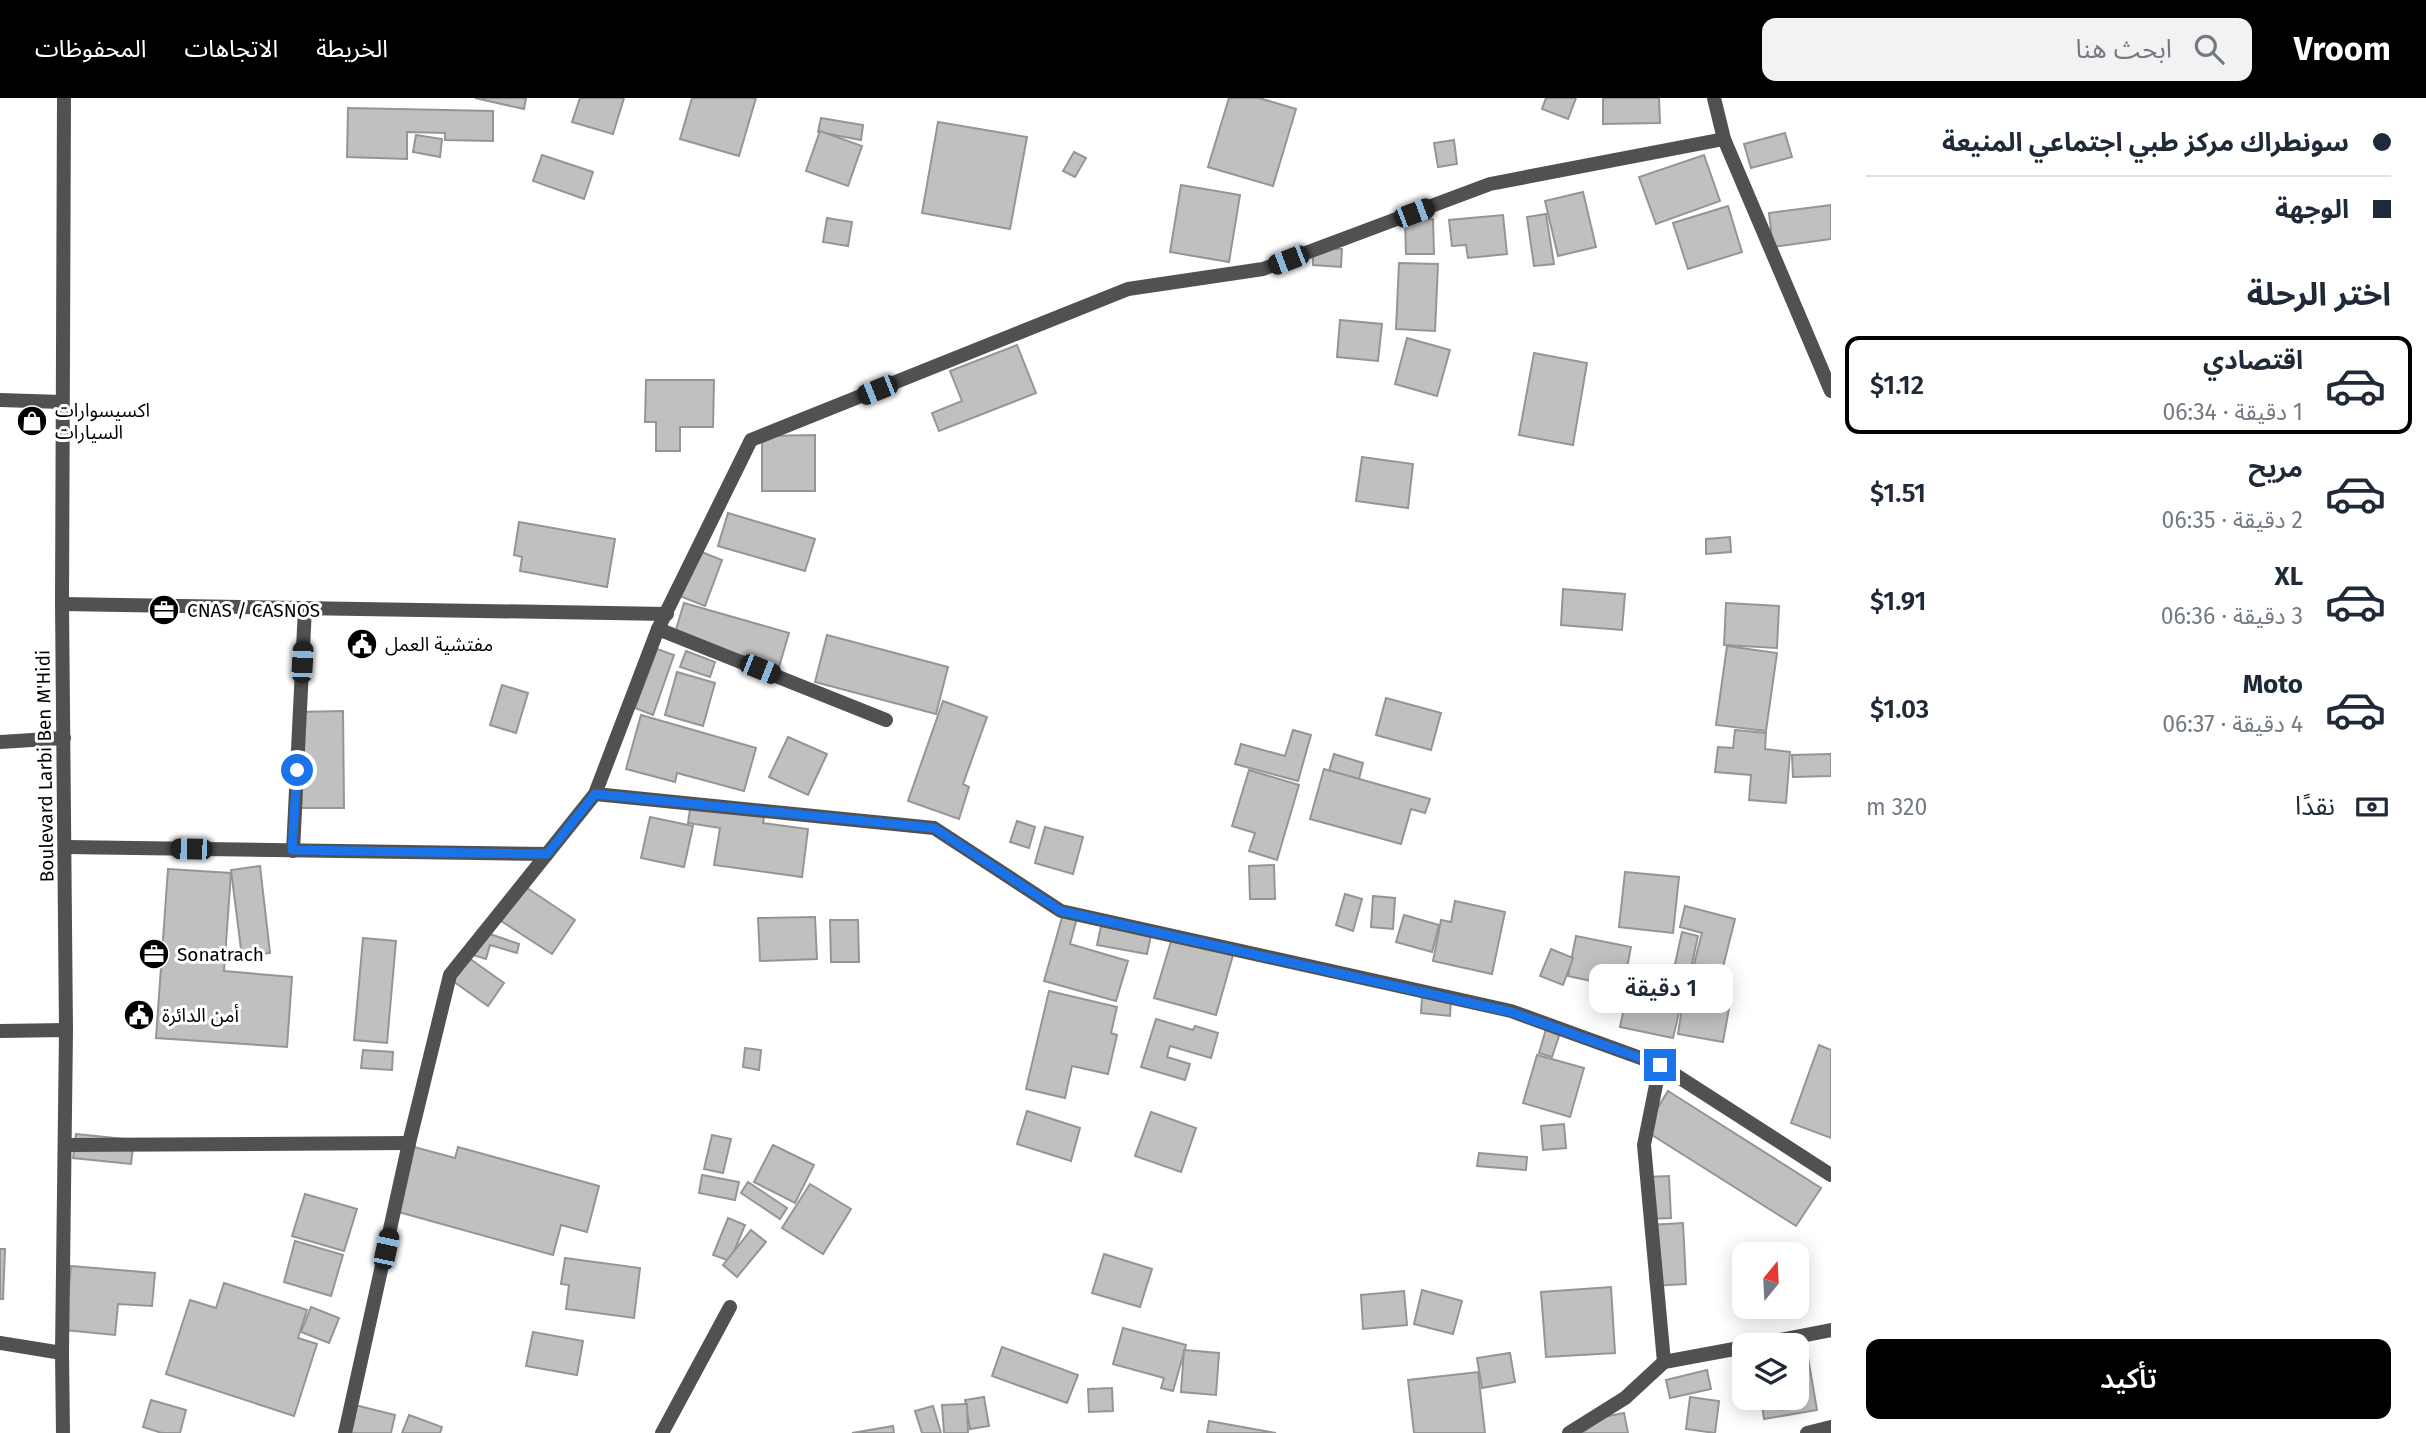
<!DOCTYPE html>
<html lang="ar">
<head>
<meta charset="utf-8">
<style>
	:root { --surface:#fff; --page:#f2f2f3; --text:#1f2937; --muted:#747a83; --line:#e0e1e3; --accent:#000 }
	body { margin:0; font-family:"Fira Sans","Noto Sans Arabic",sans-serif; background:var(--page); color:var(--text); direction:rtl; height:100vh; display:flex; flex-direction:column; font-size:26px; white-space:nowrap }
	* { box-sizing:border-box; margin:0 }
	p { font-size:23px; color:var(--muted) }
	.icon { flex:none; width:38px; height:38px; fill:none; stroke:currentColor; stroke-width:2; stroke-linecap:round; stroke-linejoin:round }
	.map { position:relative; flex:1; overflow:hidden; direction:ltr }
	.details { display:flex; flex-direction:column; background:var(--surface); width:595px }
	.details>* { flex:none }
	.banner { display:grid; align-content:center; height:154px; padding:0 35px; background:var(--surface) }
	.needle { width:46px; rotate:18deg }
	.controls { position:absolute; left:1732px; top:1144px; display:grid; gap:14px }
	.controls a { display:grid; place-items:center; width:77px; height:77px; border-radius:14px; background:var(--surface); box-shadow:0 4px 18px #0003; font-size:35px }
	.end { position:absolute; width:32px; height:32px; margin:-16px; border:9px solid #1a73e8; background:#fff; box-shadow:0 0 0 4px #fff }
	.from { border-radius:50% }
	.bubble { position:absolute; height:49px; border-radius:14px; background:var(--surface); box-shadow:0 4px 18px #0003; font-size:23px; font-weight:600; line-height:49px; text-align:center; direction:rtl }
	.car { position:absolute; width:21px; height:42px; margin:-21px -10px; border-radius:9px; box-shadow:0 0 5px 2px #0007; background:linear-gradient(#222 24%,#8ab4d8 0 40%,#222 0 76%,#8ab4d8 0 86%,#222 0) }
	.banner b { display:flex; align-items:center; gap:24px; height:66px; font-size:26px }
	.banner b+b { border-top:2px solid var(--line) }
	.banner i { width:18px; height:18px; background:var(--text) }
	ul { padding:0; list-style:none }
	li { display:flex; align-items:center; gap:21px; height:98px; margin:0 14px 10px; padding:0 21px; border:4px solid transparent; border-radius:14px }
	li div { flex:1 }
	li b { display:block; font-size:26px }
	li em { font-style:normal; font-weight:600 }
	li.current { border-color:var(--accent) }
	li>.icon { width:63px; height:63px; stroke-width:1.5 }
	h2 { padding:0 35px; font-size:32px; line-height:84px }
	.pay { display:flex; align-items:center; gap:18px; height:77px; padding:0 35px; font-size:26px }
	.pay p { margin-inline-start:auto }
	.primary-button { display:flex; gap:14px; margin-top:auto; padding:14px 35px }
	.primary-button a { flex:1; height:80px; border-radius:14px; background:var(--accent); color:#fff; font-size:28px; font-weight:600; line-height:80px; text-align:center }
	header { display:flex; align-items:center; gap:42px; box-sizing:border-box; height:98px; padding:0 35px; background:var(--accent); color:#fff }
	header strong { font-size:33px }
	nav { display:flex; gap:38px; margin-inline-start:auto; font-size:24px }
	.search { width:490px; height:63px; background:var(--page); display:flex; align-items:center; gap:18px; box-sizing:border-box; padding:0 24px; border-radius:14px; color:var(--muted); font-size:26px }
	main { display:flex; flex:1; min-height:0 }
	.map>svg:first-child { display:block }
	.building { fill:#c0c0c0; stroke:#959595; stroke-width:2 }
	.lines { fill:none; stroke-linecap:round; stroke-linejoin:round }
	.minor { stroke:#515151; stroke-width:14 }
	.tertiary { stroke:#515151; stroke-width:14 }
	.route { stroke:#1a73e8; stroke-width:9 }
	.labels { text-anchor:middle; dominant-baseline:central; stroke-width:6; stroke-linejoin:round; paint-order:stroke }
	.poi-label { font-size:19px; fill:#000; stroke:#fff; text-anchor:start }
	.street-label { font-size:19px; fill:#000; stroke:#fff }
</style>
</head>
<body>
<header>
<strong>Vroom</strong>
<div class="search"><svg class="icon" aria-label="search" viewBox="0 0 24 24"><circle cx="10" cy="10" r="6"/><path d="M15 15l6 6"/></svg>ابحث هنا</div>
<nav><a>الخريطة</a><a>الاتجاهات</a><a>المحفوظات</a></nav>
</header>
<main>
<section class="details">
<div class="banner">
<b><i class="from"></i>سونطراك مركز طبي اجتماعي المنيعة</b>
<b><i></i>الوجهة</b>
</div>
<h2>اختر الرحلة</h2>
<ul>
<li class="current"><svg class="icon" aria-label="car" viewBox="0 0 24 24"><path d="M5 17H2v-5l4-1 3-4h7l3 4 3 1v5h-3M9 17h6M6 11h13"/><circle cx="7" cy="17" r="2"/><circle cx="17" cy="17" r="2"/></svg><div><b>اقتصادي</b><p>1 دقيقة · 06:34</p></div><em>$1.12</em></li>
<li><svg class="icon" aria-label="car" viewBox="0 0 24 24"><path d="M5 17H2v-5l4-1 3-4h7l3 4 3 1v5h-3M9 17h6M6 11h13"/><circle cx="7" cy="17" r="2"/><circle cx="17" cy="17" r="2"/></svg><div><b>مريح</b><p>2 دقيقة · 06:35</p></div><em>$1.51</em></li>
<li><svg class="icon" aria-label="car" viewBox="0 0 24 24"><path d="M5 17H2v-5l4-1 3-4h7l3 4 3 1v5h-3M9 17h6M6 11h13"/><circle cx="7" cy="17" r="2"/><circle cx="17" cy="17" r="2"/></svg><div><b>XL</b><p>3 دقيقة · 06:36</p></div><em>$1.91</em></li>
<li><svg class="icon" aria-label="car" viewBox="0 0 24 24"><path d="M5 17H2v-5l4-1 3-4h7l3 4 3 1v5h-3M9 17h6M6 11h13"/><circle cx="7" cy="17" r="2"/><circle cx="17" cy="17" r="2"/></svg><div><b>Moto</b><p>4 دقيقة · 06:37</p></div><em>$1.03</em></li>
</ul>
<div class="pay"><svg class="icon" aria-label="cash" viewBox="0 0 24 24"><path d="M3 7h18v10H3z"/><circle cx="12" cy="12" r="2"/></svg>نقدًا<p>320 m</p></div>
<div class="primary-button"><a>تأكيد</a></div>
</section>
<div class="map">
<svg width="1831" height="1335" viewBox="0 0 1831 1335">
	<rect width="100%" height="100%" fill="#fff"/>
	<!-- building -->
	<g class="building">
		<path d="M475,0H526L524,11Z"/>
		<path d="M580,0H624L613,36L572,24Z"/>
		<path d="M692,0H756L739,58L680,41Z"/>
		<path d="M1229,0H1259L1296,11L1273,88L1208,69Z"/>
		<path d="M1546,0H1576L1568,21L1542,11Z"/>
		<path d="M1603,0H1659L1660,25L1603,26Z"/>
		<path d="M348,10L493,13V43L445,42V35L407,34V61L347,59Z"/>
		<path d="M821,20L863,27L861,42L818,34Z"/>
		<path d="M938,24L1027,39L1010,131L922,115Z"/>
		<path d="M820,33L862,48L848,88L806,73Z"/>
		<path d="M1785,35L1792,59L1751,70L1744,46Z"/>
		<path d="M416,37L442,41L440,59L413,54Z"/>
		<path d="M1454,42L1457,66L1438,69L1434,45Z"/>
		<path d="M1074,54L1086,60L1075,79L1063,73Z"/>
		<path d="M542,57L593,74L584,101L533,83Z"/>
		<path d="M1704,57L1720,103L1656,126L1639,79Z"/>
		<path d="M1181,87L1240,97L1229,164L1170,154Z"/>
		<path d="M1583,94L1596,149L1558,158L1545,103Z"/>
		<path d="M1831,107V141L1773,149L1769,115Z"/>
		<path d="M1728,108L1742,154L1688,171L1673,125Z"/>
		<path d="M1546,116L1554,166L1534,168L1527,119Z"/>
		<path d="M1503,117L1507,156L1468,160L1466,147L1452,148L1449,122Z"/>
		<path d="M827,120L852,124L848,148L823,144Z"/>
		<path d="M1433,121L1434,156H1406L1405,122Z"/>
		<path d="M1313,150L1342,151L1341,169L1313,167Z"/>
		<path d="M1399,165L1438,166L1435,233L1396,231Z"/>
		<path d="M1340,222L1382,226L1378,263L1337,259Z"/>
		<path d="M1407,240L1450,252L1437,298L1395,286Z"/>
		<path d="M1017,247L1036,295L939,333L932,315L962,303L950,273Z"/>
		<path d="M1534,255L1587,265L1573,347L1519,337Z"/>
		<path d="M646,282H714L713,329H680V353H656V324H645Z"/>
		<path d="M815,337V393H762V338Z"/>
		<path d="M1362,359L1413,366L1408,410L1356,403Z"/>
		<path d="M728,415L815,441L805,473L718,448Z"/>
		<path d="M519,424L615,441L607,489L520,473L522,459L514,457Z"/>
		<path d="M1730,439L1731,454L1706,456V441Z"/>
		<path d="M694,451L722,462L705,508L677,497Z"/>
		<path d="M1563,491L1625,496L1622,532L1561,527Z"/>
		<path d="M684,505L789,535L779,569L674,538Z"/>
		<path d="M1726,505L1779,508L1777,550L1724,547Z"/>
		<path d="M827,537L948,569L936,616L815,584Z"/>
		<path d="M1727,548L1777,555L1766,633L1716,627Z"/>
		<path d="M657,551L674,557L653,617L635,610Z"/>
		<path d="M686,553L715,564L710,579L680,569Z"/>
		<path d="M677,574L715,585L703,628L665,617Z"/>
		<path d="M502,587L528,595L516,635L490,627Z"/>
		<path d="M1386,600L1441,615L1431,652L1376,637Z"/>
		<path d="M943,603L987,619L963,686L969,689L959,721L908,703Z"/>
		<path d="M343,613L344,710H298L297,614Z"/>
		<path d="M641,617L756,650L744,693L677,675L675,684L626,671Z"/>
		<path d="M1293,632L1311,637L1298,683L1235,666L1241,646L1285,658Z"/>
		<path d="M1735,632L1766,635L1765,651L1790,654L1786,705L1749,702L1751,677L1715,674L1718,649L1733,650Z"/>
		<path d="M788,639L827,656L808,697L769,679Z"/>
		<path d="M1334,656L1363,665L1359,681L1329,673Z"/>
		<path d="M1831,656V678L1793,679L1792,657Z"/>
		<path d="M1324,671L1430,701L1425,715L1411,711L1401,746L1310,721Z"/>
		<path d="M1249,672L1299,687L1277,762L1249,753L1255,735L1232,728Z"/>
		<path d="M691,704L765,714L763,725L808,731L802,779L714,767L720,730L688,725Z"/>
		<path d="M650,719L693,728L684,769L641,760Z"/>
		<path d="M1017,723L1035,729L1029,750L1010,744Z"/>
		<path d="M1045,729L1083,739L1073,776L1035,765Z"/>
		<path d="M1274,767L1275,801H1250L1249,768Z"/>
		<path d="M260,768L270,855L242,859L231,772Z"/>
		<path d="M168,771L231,775L224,873L292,879L287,949L156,940Z"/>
		<path d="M1625,774L1679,779L1673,835L1619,829Z"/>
		<path d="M518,784L575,822L552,856L495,819Z"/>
		<path d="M1345,796L1362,801L1353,833L1336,827Z"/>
		<path d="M1373,798L1395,800L1393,831L1371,829Z"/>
		<path d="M1455,803L1505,814L1492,876L1433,863L1441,822L1451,824Z"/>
		<path d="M1685,808L1735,821L1722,873L1694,866L1702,835L1680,829Z"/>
		<path d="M1063,816L1077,820L1070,846L1128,863L1116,903L1044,883Z"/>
		<path d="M1404,817L1439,827L1432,854L1396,844Z"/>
		<path d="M815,819L817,861L760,863L758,820Z"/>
		<path d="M830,822H858L859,864H831Z"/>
		<path d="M1101,828L1151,837L1147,856L1097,847Z"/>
		<path d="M478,832L519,846L517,855L490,847L486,861L470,856Z"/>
		<path d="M1682,834L1698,838L1691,870L1675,866Z"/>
		<path d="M1576,838L1631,849L1623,890L1568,878Z"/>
		<path d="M363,840L396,843L387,945L354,942Z"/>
		<path d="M1172,840L1233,857L1216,917L1154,900Z"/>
		<path d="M1551,851L1573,860L1563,887L1540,878Z"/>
		<path d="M466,858L504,885L488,908L450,881Z"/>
		<path d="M1628,890L1682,902L1673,940L1620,929Z"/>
		<path d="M1685,891L1731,899L1723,944L1678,936Z"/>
		<path d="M1049,893L1117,909L1111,935L1117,937L1108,976L1072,968L1065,1000L1026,991Z"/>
		<path d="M1422,899L1451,901L1450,918L1421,915Z"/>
		<path d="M1156,921L1193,932L1195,928L1218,935L1211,960L1170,948L1167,959L1190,966L1185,982L1141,969Z"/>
		<path d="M1546,931L1560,935L1552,959L1539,955Z"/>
		<path d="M1819,947L1831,952V1040L1791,1025Z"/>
		<path d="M745,950L761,952L759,972L743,969Z"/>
		<path d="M363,952L393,954L392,972L361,970Z"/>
		<path d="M1537,957L1584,970L1570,1019L1523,1005Z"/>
		<path d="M1668,993L1821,1090L1796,1128L1644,1032Z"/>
		<path d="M1027,1013L1080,1030L1071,1063L1017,1046Z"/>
		<path d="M1151,1014L1196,1030L1181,1074L1135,1058Z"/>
		<path d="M1564,1026L1566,1050L1543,1052L1541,1028Z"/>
		<path d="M76,1036L134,1042L131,1066L73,1060Z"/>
		<path d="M712,1037L731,1041L723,1075L704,1071Z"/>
		<path d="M773,1047L814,1067L795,1105L754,1084Z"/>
		<path d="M414,1049L455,1060L458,1049L599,1088L587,1134L561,1127L553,1157L395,1113Z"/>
		<path d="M1479,1055L1527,1059L1526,1072L1477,1068Z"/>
		<path d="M702,1077L739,1084L735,1102L699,1095Z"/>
		<path d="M1669,1078L1671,1120L1647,1121L1645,1079Z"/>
		<path d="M748,1084L787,1110L780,1121L741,1095Z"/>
		<path d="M810,1086L851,1111L823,1156L782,1130Z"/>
		<path d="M305,1096L357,1111L344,1153L292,1138Z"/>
		<path d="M728,1120L745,1127L730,1163L713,1157Z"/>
		<path d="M1683,1125L1686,1186L1651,1188L1648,1127Z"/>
		<path d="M751,1132L766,1144L737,1179L723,1167Z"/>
		<path d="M295,1143L343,1157L331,1198L284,1184Z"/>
		<path d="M0,1151H5L3,1201H0Z"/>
		<path d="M1104,1156L1152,1171L1140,1209L1092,1195Z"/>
		<path d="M565,1160L640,1170L634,1220L566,1211L569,1187L561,1186Z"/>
		<path d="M71,1168L155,1175L152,1208L118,1206L115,1237L65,1232Z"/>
		<path d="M224,1185L307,1212L298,1240L317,1246L294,1318L166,1276L190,1202L216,1210Z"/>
		<path d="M1611,1189L1615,1255L1546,1259L1541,1194Z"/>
		<path d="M1422,1192L1462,1203L1453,1236L1414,1226Z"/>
		<path d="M1404,1193L1407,1227L1363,1231L1361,1197Z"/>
		<path d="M311,1209L339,1220L329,1245L301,1234Z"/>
		<path d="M1123,1230L1186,1247L1173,1293L1161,1290L1164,1280L1113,1266Z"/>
		<path d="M533,1234L583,1243L577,1277L526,1268Z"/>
		<path d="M1002,1249L1078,1277L1067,1305L992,1278Z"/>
		<path d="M1184,1252L1219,1255L1216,1297L1181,1294Z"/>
		<path d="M1807,1254L1817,1312L1764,1321L1761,1300H1797V1255Z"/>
		<path d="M1510,1255L1515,1284L1482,1290L1477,1260Z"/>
		<path d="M1707,1272L1711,1291L1670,1300L1666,1282Z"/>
		<path d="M1478,1274L1485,1335H1414L1408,1282Z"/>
		<path d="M1112,1290L1113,1313L1089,1314L1088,1291Z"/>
		<path d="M984,1299L989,1328L970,1331L965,1302Z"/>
		<path d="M1690,1299L1719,1303L1715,1335L1686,1331Z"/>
		<path d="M151,1302L186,1312L180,1335H162L143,1329Z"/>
		<path d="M351,1306L395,1317L391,1335H344Z"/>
		<path d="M967,1306L968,1335H944L942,1307Z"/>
		<path d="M933,1308L941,1335H922L915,1313Z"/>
		<path d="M1624,1315L1628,1335H1584L1582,1323Z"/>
		<path d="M409,1317L442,1329L440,1335H402Z"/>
		<path d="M1209,1323L1276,1335H1207Z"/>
		<path d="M893,1328L894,1335H852Z"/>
	</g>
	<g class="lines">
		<!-- minor -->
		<g class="minor">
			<path d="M1714,0L1724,41L1831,293"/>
			<path d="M0,302L62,304"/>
			<path d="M62,506L667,516"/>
			<path d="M658,531L886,622"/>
			<path d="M0,644L64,640"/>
			<path d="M595,696L934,730L1061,813L1511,913L1660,967L1831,1077"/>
			<path d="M65,749L547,756"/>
			<path d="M293,753L305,510"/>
			<path d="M0,933L66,932"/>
			<path d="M1660,967L1644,1047L1664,1264"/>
			<path d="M65,1047L409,1045"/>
			<path d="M0,1245L62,1255"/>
			<path d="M1750,1248L1831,1232"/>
			<path d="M345,1335L409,1045L450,877L595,696L658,531L751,342L1128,191L1263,171L1490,86L1724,41"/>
			<path d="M662,1335L730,1209"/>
			<path d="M1569,1335L1625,1300L1664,1264L1745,1249"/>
			<path d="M1807,1335L1831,1329"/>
		</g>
		<!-- tertiary -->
		<path class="tertiary" d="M63,1335L62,1255L66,932L62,506L64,0"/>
	</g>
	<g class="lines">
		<!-- route -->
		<path class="route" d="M297,672L292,752L547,756L595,696L934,730L1061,813L1511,914L1660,967"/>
	</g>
	<!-- icons -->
	<defs>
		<g id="shop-disc" transform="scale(1.575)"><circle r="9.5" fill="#000" stroke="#fff"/><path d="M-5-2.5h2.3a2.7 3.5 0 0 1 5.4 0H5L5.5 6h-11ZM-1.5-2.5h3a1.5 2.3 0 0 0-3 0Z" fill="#fff"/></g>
		<g id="office-disc" transform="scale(1.575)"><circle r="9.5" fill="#000" stroke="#fff"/><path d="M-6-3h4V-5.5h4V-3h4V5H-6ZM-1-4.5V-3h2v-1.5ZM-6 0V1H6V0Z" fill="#fff"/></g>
		<g id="civic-disc" transform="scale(1.575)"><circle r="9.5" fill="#000" stroke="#fff"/><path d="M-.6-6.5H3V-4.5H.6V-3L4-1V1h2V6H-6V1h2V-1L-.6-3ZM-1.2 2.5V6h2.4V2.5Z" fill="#fff"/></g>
	</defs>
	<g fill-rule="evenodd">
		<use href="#shop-disc" x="32" y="323"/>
		<use href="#office-disc" x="164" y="512"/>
		<use href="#civic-disc" x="362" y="546"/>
		<use href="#office-disc" x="154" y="856"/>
		<use href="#civic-disc" x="139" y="917"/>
	</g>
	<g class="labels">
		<!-- poi labels -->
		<g class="poi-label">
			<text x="55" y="312">اكسيسوارات<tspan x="55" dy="22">السيارات</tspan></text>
			<text x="187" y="512">CNAS / CASNOS</text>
			<text x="385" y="546">مفتشية العمل</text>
			<text x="177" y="856">Sonatrach</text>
			<text x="162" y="917">أمن الدائرة</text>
		</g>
		<!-- street labels -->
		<g class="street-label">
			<text transform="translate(45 668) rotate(-91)">Boulevard Larbi Ben M'Hidi</text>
		</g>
	</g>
</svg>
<div class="controls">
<a><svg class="needle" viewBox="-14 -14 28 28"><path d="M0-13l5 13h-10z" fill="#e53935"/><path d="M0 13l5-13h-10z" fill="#747a83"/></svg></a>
<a><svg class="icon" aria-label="layers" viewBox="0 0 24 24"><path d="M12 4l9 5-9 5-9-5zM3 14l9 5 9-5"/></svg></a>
</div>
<i class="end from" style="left:297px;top:672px"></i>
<i class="end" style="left:1660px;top:967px"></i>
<div class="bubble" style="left:1589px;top:866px;width:144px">1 دقيقة</div>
<i class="car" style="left:1414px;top:115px;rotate:69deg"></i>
<i class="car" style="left:1288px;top:162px;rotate:249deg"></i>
<i class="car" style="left:877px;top:292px;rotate:248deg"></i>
<i class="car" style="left:302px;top:564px;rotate:3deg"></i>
<i class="car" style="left:760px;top:571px;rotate:112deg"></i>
<i class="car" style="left:191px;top:751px;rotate:271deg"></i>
<i class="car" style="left:386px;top:1151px;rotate:12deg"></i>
</div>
</main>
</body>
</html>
